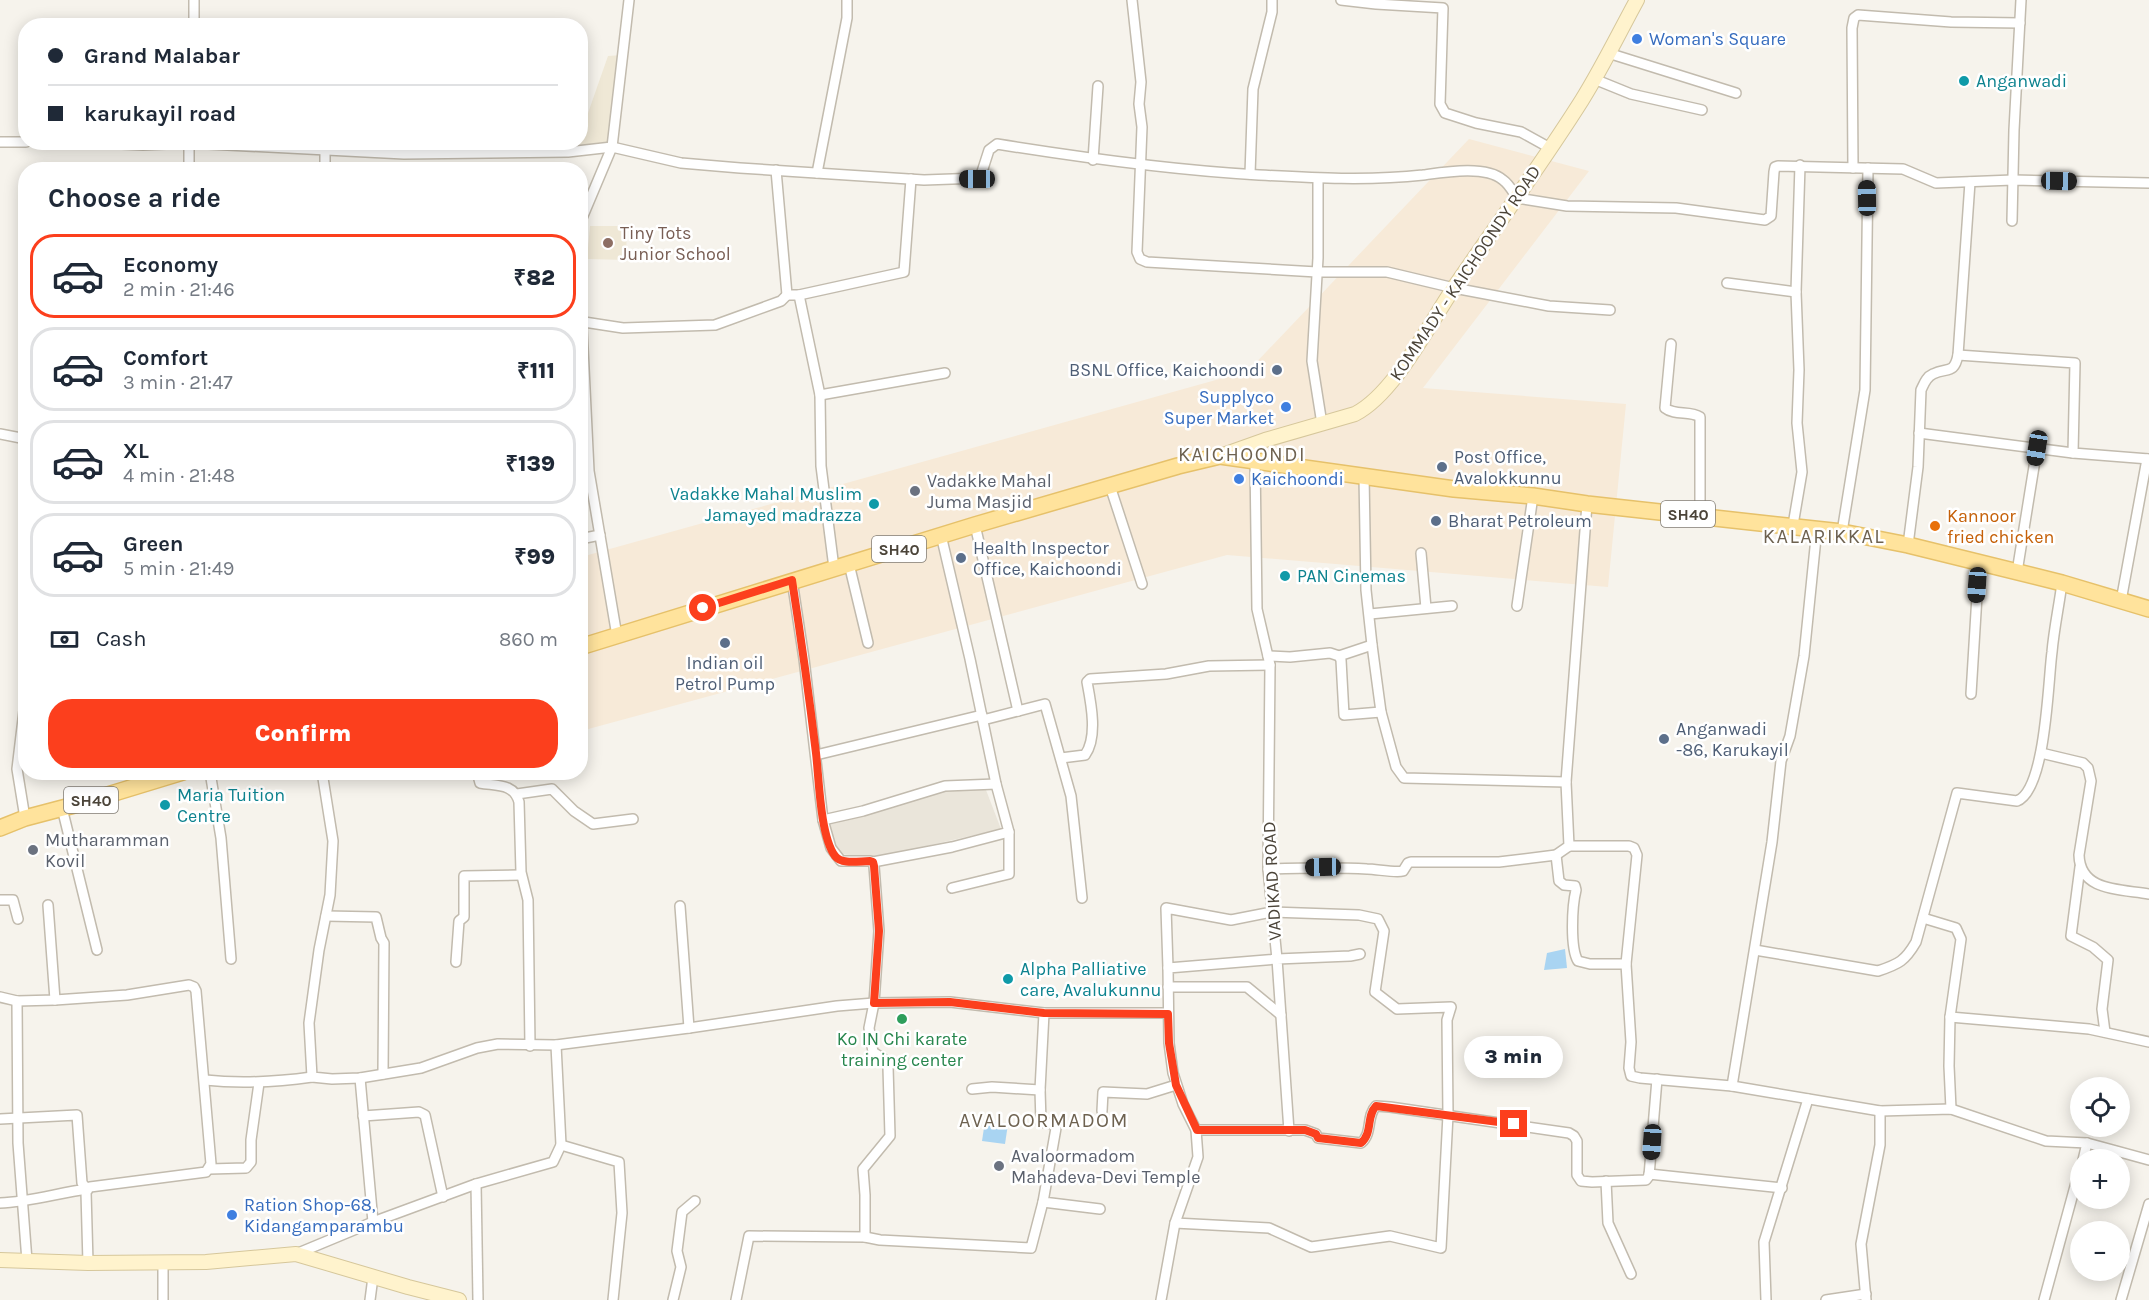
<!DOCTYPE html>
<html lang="en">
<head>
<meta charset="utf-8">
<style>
	:root { --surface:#fff; --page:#f2f2f3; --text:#1f2937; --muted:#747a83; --line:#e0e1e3; --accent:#fc3f1d }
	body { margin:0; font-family:Karla,sans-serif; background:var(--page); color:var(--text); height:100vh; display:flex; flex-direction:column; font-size:22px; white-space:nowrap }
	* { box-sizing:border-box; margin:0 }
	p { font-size:20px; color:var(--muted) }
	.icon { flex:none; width:33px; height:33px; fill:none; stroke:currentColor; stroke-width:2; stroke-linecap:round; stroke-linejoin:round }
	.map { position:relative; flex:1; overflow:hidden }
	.side { position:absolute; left:18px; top:162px; width:570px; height:618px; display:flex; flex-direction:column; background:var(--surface); border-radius:24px; box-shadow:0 3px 15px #0003 }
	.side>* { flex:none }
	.banner { position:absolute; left:18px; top:18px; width:570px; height:132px; border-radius:24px; box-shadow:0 3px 15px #0003; display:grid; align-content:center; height:132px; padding:0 30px; background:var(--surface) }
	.fabs { position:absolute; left:2070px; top:1077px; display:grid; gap:12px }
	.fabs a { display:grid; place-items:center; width:60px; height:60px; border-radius:50%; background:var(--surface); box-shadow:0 3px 15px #0003; font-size:30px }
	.end { position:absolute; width:27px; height:27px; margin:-14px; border:8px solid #fc3f1d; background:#fff; box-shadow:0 0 0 3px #fff }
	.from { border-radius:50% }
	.bubble { position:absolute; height:42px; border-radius:21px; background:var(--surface); box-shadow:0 3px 15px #0003; font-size:20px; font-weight:800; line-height:42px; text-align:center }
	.car { position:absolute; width:18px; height:36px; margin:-18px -9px; border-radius:8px; box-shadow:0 0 4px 2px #0007; background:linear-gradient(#222 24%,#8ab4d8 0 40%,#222 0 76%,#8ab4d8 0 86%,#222 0) }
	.banner b { display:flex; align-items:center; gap:21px; height:57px; font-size:22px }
	.banner b+b { border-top:2px solid var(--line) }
	.banner i { width:15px; height:15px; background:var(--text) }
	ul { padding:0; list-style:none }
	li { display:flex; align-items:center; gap:18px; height:84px; margin:0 12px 9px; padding:0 18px; border:3px solid var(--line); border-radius:24px }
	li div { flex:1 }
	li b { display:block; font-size:22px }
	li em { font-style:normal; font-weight:800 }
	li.on { border-color:var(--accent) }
	li>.icon { width:54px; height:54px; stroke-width:1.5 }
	h2 { padding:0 30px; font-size:27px; line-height:72px }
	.pay { display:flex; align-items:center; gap:15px; height:66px; padding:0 30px; font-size:22px }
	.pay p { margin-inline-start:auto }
	.button { display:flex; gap:12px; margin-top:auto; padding:12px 30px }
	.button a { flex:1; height:69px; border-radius:24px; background:var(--accent); color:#fff; font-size:24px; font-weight:800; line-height:69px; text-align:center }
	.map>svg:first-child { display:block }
	.residential { fill:#eae5da }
	.commercial { fill:#f7ead8 }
	.education { fill:#efe8d6 }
	.water { fill:#a9d4f2 }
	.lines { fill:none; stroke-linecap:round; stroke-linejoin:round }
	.minor-casing { stroke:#c2bbae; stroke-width:12 }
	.secondary-casing { stroke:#d6c79b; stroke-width:16 }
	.primary-casing { stroke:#e6c16a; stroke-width:18 }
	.minor { stroke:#fff; stroke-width:9 }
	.secondary { stroke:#fff3cd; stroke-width:14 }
	.primary { stroke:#ffe39c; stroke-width:15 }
	.route { stroke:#fc3f1d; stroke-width:8 }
	.shop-dot { fill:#3f7fe0; stroke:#fff; stroke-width:2 }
	.culture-dot { fill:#0f9aa8; stroke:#fff; stroke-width:2 }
	.education-dot { fill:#8d6e63; stroke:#fff; stroke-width:2 }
	.service-dot { fill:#5c6f8a; stroke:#fff; stroke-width:2 }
	.worship-dot { fill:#6b7280; stroke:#fff; stroke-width:2 }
	.food-dot { fill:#e8710a; stroke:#fff; stroke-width:2 }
	.leisure-dot { fill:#2e9e5b; stroke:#fff; stroke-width:2 }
	.labels { text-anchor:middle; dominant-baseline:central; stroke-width:5; stroke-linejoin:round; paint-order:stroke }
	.shield { fill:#fff; stroke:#817c74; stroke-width:1.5 }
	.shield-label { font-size:16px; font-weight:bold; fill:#4b4439 }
	.shop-label { font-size:18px; fill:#366cbe; stroke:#fff; text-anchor:start }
	.culture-label { font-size:18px; fill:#0d838f; stroke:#fff; text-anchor:start }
	.education-label { font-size:18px; fill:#785e54; stroke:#fff; text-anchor:start }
	.street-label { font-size:18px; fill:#4b4439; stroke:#fff }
	.service-label { font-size:18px; fill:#4e5e75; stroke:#fff; text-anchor:start }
	.worship-label { font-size:18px; fill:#5b616d; stroke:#fff; text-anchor:start }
	.food-label { font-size:18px; fill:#c56008; stroke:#fff; text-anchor:start }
	.leisure-label { font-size:18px; fill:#27864d; stroke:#fff }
	.neighbourhood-label { font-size:20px; letter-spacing:1.5px; fill:#6e6250; stroke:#fff }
</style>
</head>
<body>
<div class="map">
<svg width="2149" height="1300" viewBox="0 0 2149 1300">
	<rect width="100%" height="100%" fill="#f6f3ec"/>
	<!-- residential -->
	<path class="residential" d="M952,785L986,790L1001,829L878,857L837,854L830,823Z"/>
	<!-- commercial -->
	<path class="commercial" d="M1469,139L1589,171L1423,388L1626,404L1608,587L1227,555L581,731V557L1248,371Z"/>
	<!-- education -->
	<g class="education">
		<path d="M623,55L615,145L574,150L577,143L580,142L581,133L608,56Z"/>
		<path d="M590,226H627L626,260L587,259Z"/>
	</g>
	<!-- water -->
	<g class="water">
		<path d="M1565,949L1567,968L1544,970L1547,953Z"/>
		<path d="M985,1121L1008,1124L1005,1144L982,1141Z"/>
	</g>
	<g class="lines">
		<!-- minor casing -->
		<g class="minor-casing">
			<g id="minor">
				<path d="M194,0V26"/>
				<path d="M1132,0L1141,82L1139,104L1142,127L1137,252L1140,259L1147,262L1317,272H1387L1454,288L1549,306L1610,310"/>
				<path d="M1341,0L1376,4L1443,8L1440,104L1445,113L1476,123L1521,132L1550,148"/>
				<path d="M1608,53L1736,93"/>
				<path d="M1594,79L1631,94L1702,110"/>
				<path d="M0,142H26"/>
				<path d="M79,142L143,145L189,143L404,154L568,152L612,147L681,163L740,168L924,180L980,178L989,150L997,144C1084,158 1171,170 1259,175C1314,178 1369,181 1423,175C1445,172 1486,165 1503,180C1509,184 1513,192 1517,198L1567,206L1676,208L1765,220L1771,216L1774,172L1775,167L1778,166L1903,169L1936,183L2013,180L2149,183"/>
				<path d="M325,149V170"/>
				<path d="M1093,160L1098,86"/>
				<path d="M1853,168L1852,28L1854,18L1858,15L1951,22L2020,23"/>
				<path d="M189,170V142"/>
				<path d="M776,170L787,295H799L904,272L911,179"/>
				<path d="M817,173L847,18V0"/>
				<path d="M1250,174L1253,89L1272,12V0"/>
				<path d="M1318,179V258L1312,361L1322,424"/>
				<path d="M2012,221L2014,130L2021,0"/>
				<path d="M580,223L612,147L629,0"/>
				<path d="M1727,283L1796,292"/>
				<path d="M580,286L589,471L617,636"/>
				<path d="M799,295L820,395L821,466L834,568"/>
				<path d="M584,322L623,328L715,325L781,301L787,295"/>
				<path d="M1671,344L1665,408C1675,416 1690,410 1700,417V516"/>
				<path d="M1958,355L2075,363L2073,453L2149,459"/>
				<path d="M820,395L945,373"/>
				<path d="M1919,433L2073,453"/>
				<path d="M0,434L26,439"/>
				<path d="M1364,476L1366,590L1372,645L1381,712L1396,767L1404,778L1566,782"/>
				<path d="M1110,486L1142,584"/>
				<path d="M975,525L1018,711"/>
				<path d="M1793,525L1802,472L1797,423L1799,370L1796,292L1800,165"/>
				<path d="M1842,532L1865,390L1868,168"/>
				<path d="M580,539L600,535"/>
				<path d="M1908,545L1918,467L1921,390C1924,384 1926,377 1933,374C1947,367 1954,375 1958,355L1970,182"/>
				<path d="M1421,553L1426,608"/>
				<path d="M849,564L868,643"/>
				<path d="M2017,572L2037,448"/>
				<path d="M792,580L804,659L823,820L831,848L841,861H870L873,862L874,866L879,931L874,1003L869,1028L873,1052L884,1059L888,1067L890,1136L863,1169L865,1195V1237"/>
				<path d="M2121,601L2147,459"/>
				<path d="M1517,606L1533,496"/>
				<path d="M1370,614L1452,606"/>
				<path d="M1268,656L1290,657L1330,653L1339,656L1341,660L1344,715L1381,712"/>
				<path d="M1339,656L1372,645"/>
				<path d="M1971,694L1979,563"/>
				<path d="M983,720L1045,704L1071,796L1082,898"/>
				<path d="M2041,753L2083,763L2088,768L2091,781L2079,855C2080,892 2121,889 2149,894"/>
				<path d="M816,755L982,715"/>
				<path d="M1061,758L1085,755C1098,737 1091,703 1087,682L1090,679L1166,674L1209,666L1270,665"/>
				<path d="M210,772L221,838L231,959"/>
				<path d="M322,772L333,841L330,895L319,950L309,1023L312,1077L332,1079L360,1078L421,1068L477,1048L498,1044L556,1045L689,1028L837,1006L874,1003L950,1002L1044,1013H1168"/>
				<path d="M477,772L480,783C496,786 514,783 519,802L521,872L528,900L530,1046"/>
				<path d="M517,794L552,789L574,811L593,824L633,819"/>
				<path d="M62,808L97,950"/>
				<path d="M25,818L17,769L26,694"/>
				<path d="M823,820L863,811L945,786L996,784"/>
				<path d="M1569,846H1629L1634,848L1637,855L1626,964L1631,1042L1629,1068L1631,1076L1640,1078L1732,1086L1880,1111L1951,1109L2046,1141L2087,1143L2149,1160"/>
				<path d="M1556,855L1559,881L1564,885L1575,886L1576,890C1572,906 1570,948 1578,961L1590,964H1626"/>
				<path d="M873,862L952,847L1009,832L996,784L970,659L941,535"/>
				<path d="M2080,867L2071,936L2093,947L2108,960L2102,1009L2105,1032"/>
				<path d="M1268,869C1301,868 1334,867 1367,869C1376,869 1395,873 1403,871L1408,863L1411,862H1499L1556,855L1569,846L1566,782L1587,504"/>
				<path d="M952,888L1009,874V832"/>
				<path d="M0,900H13L18,919"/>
				<path d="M48,905L55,1000"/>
				<path d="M680,906L689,1028"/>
				<path d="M326,916L376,917L381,938L384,943L383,1074"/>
				<path d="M1923,918L1956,928L1961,939L1950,1017L1949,1066L1951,1109"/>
				<path d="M1755,950L1878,971C1899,964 1905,961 1916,942L1957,793L2017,801C2046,790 2048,681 2052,652C2054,629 2059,606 2062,583"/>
				<path d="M456,962L459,921L464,917V876L521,875"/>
				<path d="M1168,968L1166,908L1231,920L1272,912L1359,915L1378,919L1384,931L1375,992L1397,1009L1451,1007L1447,1020L1448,1115L1441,1248L1390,1236L1311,1247L1269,1228L1175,1223"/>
				<path d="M1168,987H1247L1281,1015"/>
				<path d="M0,997L17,1001L55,1000L127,995L189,985L194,987L196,991L211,1164L206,1172L90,1187L86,1192L88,1263"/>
				<path d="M17,1001L18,1143L27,1261"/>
				<path d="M1044,1013L1040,1090L1041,1122L1054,1124L1056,1128L1043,1202L1100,1209"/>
				<path d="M1950,1017L2089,1029L2149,1042"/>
				<path d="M360,1078L373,1222"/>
				<path d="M205,1080C241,1084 276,1082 312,1077"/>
				<path d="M1732,1086L1772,842L1781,761L1790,736L1804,656L1817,528"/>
				<path d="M972,1089L992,1087L1040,1090"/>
				<path d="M1102,1111L1103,1092L1147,1094L1176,1085"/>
				<path d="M363,1116L419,1112L425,1115L443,1197"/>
				<path d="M0,1119L77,1115L82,1183L87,1189C58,1193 29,1202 0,1203"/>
				<path d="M1196,1130H1305L1316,1134L1318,1138L1361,1143C1373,1133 1366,1116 1376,1106L1390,1107L1569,1133L1574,1136L1577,1141V1175L1581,1181L1592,1182L1646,1180L1649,1176L1657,1079"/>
				<path d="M1289,1131L1277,959L1350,956L1360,954"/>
				<path d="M561,1145L619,1162L622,1213L613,1300"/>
				<path d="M2083,1160L2087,1143"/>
				<path d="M209,1169L246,1168L251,1162V1140L259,1083"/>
				<path d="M1649,1174L1782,1188"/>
				<path d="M1606,1181L1608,1223L1631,1274"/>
				<path d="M476,1184L478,1300"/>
				<path d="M296,1254L373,1222L476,1184L553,1162L561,1145L556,1045"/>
				<path d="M163,1300V1263"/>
				<path d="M370,1300L373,1277"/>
				<path d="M673,1300L681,1267L677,1251L682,1212L695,1201"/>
				<path d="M736,1300L749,1236L865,1237L880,1240L1031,1248L1043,1202"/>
				<path d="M1161,1300L1175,1223L1198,1157L1196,1130L1183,1104L1173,1073L1169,1043L1168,968L1277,959L1268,869L1270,665L1257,609L1255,460"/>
				<path d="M1766,1300L1764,1242L1808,1099"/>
				<path d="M1826,1300L1866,1294"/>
				<path d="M1866,1300L1861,1244L1880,1145V1111"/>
				<path d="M2044,1300L2080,1168"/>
				<path d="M2121,1300L2149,1204"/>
			</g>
		</g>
		<!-- secondary casing -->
		<g class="secondary-casing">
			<g id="secondary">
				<path d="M1220,456L1265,440L1355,414C1394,394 1428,326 1453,289C1496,226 1541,165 1582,100C1602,68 1619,33 1637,0"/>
				<path d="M0,1260L88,1263L206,1262L296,1254L408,1287L459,1300"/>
			</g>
		</g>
		<!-- primary casing -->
		<g class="primary-casing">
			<g id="primary">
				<path d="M580,647L975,525L1178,466L1220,456L1454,489L1533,496L1587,504L1842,532L1908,545L2062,583L2149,609"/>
				<path d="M0,828L25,818L78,804L183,772"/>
			</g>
		</g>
		<!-- minor -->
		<use href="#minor" class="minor"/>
		<!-- secondary -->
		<use href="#secondary" class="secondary"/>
		<!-- primary -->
		<use href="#primary" class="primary"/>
	</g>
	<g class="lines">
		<!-- route -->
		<path class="route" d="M703,608L792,580C801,638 809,695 816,753C819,778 820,836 835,856C842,865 859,861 870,861L873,862L874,866L879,931L874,1003L950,1002L1044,1013L1168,1014L1169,1043L1176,1085L1197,1130H1305L1316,1134L1318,1138L1361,1143C1373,1133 1366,1116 1376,1106L1514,1124"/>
	</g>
	<!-- markers -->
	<g class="shop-dot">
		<circle cx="1637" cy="39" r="6"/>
		<circle cx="1286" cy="407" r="6"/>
		<circle cx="1239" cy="479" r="6"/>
		<circle cx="232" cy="1215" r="6"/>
	</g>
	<g class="culture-dot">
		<circle cx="1964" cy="81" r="6"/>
		<circle cx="874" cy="504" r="6"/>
		<circle cx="1285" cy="576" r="6"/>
		<circle cx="165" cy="805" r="6"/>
		<circle cx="1008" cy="979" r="6"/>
	</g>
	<circle class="education-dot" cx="608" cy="243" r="6"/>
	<g class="service-dot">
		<circle cx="1277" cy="370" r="6"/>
		<circle cx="1442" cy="467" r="6"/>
		<circle cx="1436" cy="521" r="6"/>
		<circle cx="961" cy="558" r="6"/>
		<circle cx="725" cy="643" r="6"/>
		<circle cx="1664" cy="739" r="6"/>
	</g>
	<g class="worship-dot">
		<circle cx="915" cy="491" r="6"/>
		<circle cx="33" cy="850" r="6"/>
		<circle cx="999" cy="1166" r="6"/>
	</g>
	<circle class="food-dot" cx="1935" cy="526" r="6"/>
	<circle class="leisure-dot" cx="902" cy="1019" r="6"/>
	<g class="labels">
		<!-- shield labels -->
		<g class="shield">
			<rect x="1661" y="501" width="54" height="26" rx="4.5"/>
			<rect x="872" y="536" width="54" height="26" rx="4.5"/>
			<rect x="64" y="787" width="54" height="26" rx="4.5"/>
		</g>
		<g class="shield-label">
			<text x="1688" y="514">SH40</text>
			<text x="899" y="549">SH40</text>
			<text x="91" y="800">SH40</text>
		</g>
		<!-- shop labels -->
		<g class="shop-label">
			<text x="1649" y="39">Woman's Square</text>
			<text x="1274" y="397" text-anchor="end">Supplyco<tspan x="1274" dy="21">Super Market</tspan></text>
			<text x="1251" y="479">Kaichoondi</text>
			<text x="244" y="1205">Ration Shop-68,<tspan x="244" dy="21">Kidangamparambu</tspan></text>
		</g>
		<!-- culture labels -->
		<g class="culture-label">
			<text x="1976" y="81">Anganwadi</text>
			<text x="862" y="494" text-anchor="end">Vadakke Mahal Muslim<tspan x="862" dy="21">Jamayed madrazza</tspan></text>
			<text x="1297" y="576">PAN Cinemas</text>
			<text x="177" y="795">Maria Tuition<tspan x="177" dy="21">Centre</tspan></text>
			<text x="1020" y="969">Alpha Palliative<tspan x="1020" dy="21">care, Avalukunnu</tspan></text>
		</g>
		<!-- education labels -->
		<g class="education-label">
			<text x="620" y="233">Tiny Tots<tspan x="620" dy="21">Junior School</tspan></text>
		</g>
		<!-- street labels -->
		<g class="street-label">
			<text transform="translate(1465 273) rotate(-56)">KOMMADY - KAICHOONDY ROAD</text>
			<text transform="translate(1272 881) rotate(-93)">VADIKAD ROAD</text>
		</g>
		<!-- service labels -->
		<g class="service-label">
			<text x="1265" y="370" text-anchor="end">BSNL Office, Kaichoondi</text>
			<text x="1454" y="457">Post Office,<tspan x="1454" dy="21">Avalokkunnu</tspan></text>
			<text x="1448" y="521">Bharat Petroleum</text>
			<text x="973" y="548">Health Inspector<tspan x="973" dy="21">Office, Kaichoondi</tspan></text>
			<text x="725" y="663" text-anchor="middle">Indian oil<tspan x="725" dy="21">Petrol Pump</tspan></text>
			<text x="1676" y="729">Anganwadi<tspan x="1676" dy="21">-86, Karukayil</tspan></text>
		</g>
		<!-- worship labels -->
		<g class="worship-label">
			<text x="927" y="481">Vadakke Mahal<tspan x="927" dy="21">Juma Masjid</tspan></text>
			<text x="45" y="840">Mutharamman<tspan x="45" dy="21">Kovil</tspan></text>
			<text x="1011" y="1156">Avaloormadom<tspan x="1011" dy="21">Mahadeva-Devi Temple</tspan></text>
		</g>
		<!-- food labels -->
		<g class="food-label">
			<text x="1947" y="516">Kannoor<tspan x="1947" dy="21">fried chicken</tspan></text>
		</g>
		<!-- leisure labels -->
		<g class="leisure-label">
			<text x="902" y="1039">Ko IN Chi karate<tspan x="902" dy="21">training center</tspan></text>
		</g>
		<!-- neighbourhood labels -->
		<g class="neighbourhood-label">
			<text x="1242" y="454">KAICHOONDI</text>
			<text x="1824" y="536">KALARIKKAL</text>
			<text x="1044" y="1120">AVALOORMADOM</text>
		</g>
	</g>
</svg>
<div class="fabs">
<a><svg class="icon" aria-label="locate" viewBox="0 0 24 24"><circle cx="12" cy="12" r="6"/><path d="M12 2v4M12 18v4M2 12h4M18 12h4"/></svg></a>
<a>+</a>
<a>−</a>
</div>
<i class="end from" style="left:703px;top:608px"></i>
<i class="end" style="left:1514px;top:1124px"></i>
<div class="bubble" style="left:1464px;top:1036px;width:99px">3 min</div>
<i class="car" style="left:977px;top:179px;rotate:270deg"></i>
<i class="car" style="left:2059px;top:181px;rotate:91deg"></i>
<i class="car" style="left:1867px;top:198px;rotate:359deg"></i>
<i class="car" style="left:2037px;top:448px;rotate:189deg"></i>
<i class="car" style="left:1977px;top:585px;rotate:184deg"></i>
<i class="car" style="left:1323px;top:867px;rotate:269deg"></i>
<i class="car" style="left:1652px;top:1142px;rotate:184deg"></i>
<div class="banner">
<b><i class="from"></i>Grand Malabar</b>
<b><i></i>karukayil road</b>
</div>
<section class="side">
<h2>Choose a ride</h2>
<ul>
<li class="on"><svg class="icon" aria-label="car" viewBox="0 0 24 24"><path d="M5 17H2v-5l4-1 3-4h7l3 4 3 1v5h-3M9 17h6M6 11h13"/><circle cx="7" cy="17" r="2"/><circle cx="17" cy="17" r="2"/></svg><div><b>Economy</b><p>2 min · 21:46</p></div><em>₹82</em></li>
<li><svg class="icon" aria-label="car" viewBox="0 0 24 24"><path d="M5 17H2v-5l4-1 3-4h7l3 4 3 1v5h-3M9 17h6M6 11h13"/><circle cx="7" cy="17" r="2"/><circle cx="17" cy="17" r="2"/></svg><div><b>Comfort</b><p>3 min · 21:47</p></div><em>₹111</em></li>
<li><svg class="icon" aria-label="car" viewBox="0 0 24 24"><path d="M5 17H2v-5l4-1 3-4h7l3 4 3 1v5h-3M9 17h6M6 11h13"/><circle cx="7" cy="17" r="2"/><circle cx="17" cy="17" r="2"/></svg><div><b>XL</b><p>4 min · 21:48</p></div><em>₹139</em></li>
<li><svg class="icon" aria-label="car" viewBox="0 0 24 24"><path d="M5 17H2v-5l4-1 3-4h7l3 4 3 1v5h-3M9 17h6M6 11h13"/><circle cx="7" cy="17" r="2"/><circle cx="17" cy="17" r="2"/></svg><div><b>Green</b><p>5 min · 21:49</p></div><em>₹99</em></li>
</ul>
<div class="pay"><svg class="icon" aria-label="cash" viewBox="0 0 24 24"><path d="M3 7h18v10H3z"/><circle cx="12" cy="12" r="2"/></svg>Cash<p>860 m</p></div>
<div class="button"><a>Confirm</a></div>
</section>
</div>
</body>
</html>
